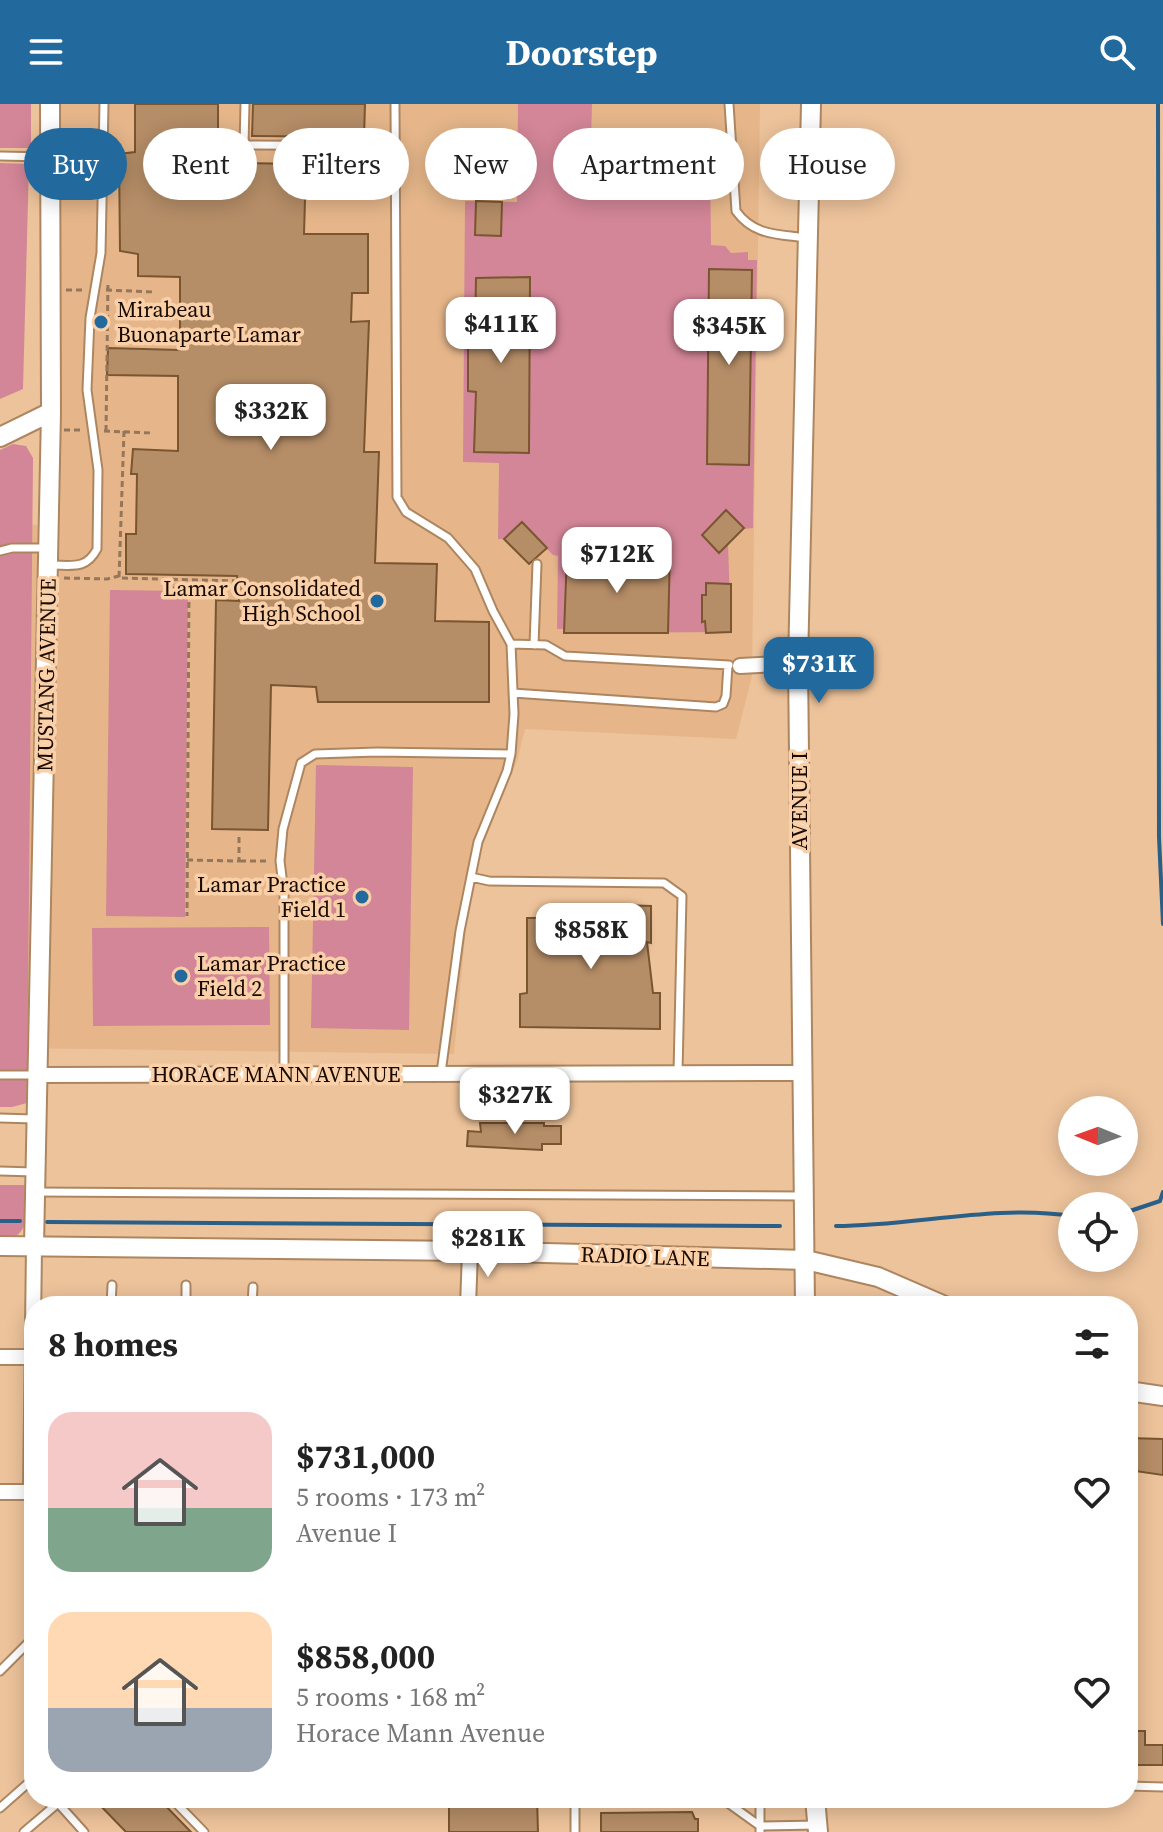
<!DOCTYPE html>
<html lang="en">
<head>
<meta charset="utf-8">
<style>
	body { margin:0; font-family:"Source Serif 4",serif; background:#f6f6f6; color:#222; height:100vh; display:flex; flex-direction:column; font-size:30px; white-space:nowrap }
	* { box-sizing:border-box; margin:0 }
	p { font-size:26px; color:#767676 }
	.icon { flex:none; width:44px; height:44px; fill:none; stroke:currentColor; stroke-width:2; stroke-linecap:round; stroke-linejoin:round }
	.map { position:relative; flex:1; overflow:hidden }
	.sheet { position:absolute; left:24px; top:1192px; width:1114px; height:512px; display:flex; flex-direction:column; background:#fff; border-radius:32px; box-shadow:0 4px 20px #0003 }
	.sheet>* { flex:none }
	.banner { position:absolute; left:24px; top:24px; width:1116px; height:72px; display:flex; gap:16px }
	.needle { width:52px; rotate:271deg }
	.tools { position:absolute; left:1058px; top:992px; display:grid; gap:16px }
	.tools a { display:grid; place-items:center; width:80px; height:80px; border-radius:50%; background:#fff; box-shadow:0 4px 20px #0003; font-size:40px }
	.price { position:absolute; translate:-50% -68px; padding:0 18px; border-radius:16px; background:#fff; color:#222; font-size:26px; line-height:52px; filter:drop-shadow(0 2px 4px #0008) }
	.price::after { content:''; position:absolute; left:50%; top:48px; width:24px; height:18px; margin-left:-12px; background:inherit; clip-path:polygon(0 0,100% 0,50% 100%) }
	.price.current { background:#22699d; color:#fff }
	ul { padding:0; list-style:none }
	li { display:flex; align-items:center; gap:24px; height:200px; padding:0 24px }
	li span { display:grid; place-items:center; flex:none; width:224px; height:160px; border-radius:24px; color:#555 }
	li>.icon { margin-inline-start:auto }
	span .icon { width:96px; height:96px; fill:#fffc; stroke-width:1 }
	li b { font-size:34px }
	h2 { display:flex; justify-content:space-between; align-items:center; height:96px; padding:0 24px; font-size:34px }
	.tag { padding:0 28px; border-radius:36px; background:#fff; box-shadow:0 4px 20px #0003; font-size:28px; line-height:72px }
	.tag.current { background:#22699d; color:#fff }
	header { display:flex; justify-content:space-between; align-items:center; height:104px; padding:0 24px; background:#22699d; color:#fff; font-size:36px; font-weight:700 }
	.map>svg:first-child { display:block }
	.built { fill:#e6b68a }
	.green { fill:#d38697 }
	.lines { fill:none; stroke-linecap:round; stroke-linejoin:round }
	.stream { stroke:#2a5f88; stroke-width:4 }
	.building { fill:#b58d67; stroke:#795530; stroke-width:2 }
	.lane-casing { stroke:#ad8660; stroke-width:11 }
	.street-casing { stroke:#ad8660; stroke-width:18 }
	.secondary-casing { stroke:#ad8660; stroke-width:22 }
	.path { stroke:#94765a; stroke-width:3; stroke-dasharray:6 4; stroke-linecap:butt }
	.lane { stroke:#fff; stroke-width:7 }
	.street { stroke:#fff; stroke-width:14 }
	.secondary { stroke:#fff; stroke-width:18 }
	.poi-dot { fill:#22699d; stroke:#fad0a8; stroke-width:3 }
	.labels { text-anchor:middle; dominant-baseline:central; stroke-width:7; stroke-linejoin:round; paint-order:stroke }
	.poi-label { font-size:22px; fill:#180a00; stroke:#fad0a8; text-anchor:start }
	.street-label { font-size:22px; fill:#180a00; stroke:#fad0a8 }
</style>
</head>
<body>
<header><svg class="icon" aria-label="menu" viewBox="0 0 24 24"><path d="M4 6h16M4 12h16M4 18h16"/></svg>Doorstep<svg class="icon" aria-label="search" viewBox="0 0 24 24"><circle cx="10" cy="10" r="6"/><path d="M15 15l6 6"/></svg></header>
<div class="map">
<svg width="1163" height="1728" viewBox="0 0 1163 1728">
	<rect width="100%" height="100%" fill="#edc39b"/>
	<path class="built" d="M59 0H760L752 572 736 635 525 625 517 657 479 751 468 802 454 950 13 944 12 1003H0V421H54Z"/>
	<path class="green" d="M0 0H31V44H0Z
		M518 0H592L591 37 650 38V45H670L671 51 710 53 711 141 725 142 731 149 748 148V156H757L753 424 744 425 728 440 731 528 564 529V525H557L558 452 553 451 546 444 529 460 504 435H498L499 359 463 358 465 97 517 98Z
		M0 59 29 60 23 285 0 295Z
		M13 340 26 342 33 354 27 999 12 1003H0V346Z
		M110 486 188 487 185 813 106 812Z
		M316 661 413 663 409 926 311 924Z
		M269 823 270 921 93 922 92 824Z
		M0 1081H28C27 1104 32 1136 0 1136Z"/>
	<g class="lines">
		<path class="stream" d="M1158 0 1159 733 1163 820
			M1124 1109 1160 1097 1163 1088
			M0 1117H20
			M47 1118 780 1122
			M836 1122C914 1122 995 1100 1072 1112"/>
	</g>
	<path class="building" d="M135 0H218V43L235 44 234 59 306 60 304 130H368V189H352L351 218 369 217 364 348H379L375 459 437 460 435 517 489 518V598H318L316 583 271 581 268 726 212 725 216 496 239 497 237 472 126 470V430H136L137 370H131L133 345 178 347V272L107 271 108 244 180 246V173L138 172V150L120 147 119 50 135 48Z
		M253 0H365L364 33 252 32Z
		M476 97 502 98 501 132 475 131Z
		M709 165 752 166 749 361 707 360Z
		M530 173 529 349 474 348 476 288 468 287V233L475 232 476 174Z
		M726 406 744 424 719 449 702 431Z
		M522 418 547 444 529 460 504 435Z
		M670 448 668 529H564L567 449H583L590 455 618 459 632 458 655 449Z
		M706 479 731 480V528L706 529 705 517 702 518V491H706Z
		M592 800 651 802V839L647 838 653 889H660V925L520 923V890L527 889V814H592Z
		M480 1019H544V1022H561V1040H542V1046L467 1042 468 1027 481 1028Z
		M1128 1334 1163 1335V1371L1128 1366Z
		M1128 1627H1145V1641H1163V1661H1128Z
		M93 1694H158L191 1728H126Z
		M449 1694H537L538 1728H449Z
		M692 1708 695 1715H698V1728H601V1709Z"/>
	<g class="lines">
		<defs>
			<path id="lane" d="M245 0 244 41 395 42
				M395 0 397 393 406 408 448 434 475 465 493 507 511 540 514 610 511 650 507 667 478 738 460 827 441 969
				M729 0 736 107C754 132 778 130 806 134
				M0 52 48 53
				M0 447 12 444H46
				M50 461C72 461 86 466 97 445L98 366 87 286 90 214 101 149 104 0
				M511 540 546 541 565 552 729 561
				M534 541 537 460
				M513 589 716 603 723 600 726 592 728 561
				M471 773 489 777 664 779 682 792 678 969
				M284 969V789L280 757 283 725 301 659 315 650 377 648 511 650
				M0 971H38
				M0 1014 34 1015
				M0 1067 34 1068
				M35 1088 802 1092
				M111 1202 112 1181
				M186 1202V1181
				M252 1202 253 1183
				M0 1567 34 1533
				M1128 1682 1163 1683
				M171 1694 204 1728
				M721 1694 760 1722 818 1721
				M58 1699 84 1728
				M0 1704 34 1674
				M24 1728 64 1694
				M575 1728V1694
				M760 1728V1694"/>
			<path id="street" d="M740 562 798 559
				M38 971 802 969
				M468 1202 470 1147
				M0 1253H33
				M0 1388H34
				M31 1388 34 1142"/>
			<path id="secondary" d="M0 333 51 308
				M0 1142 470 1147 806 1156 878 1173 945 1202
				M34 1142 51 308 50 0
				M805 1202 798 559 811 0
				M1128 1287 1163 1292
				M815 1694 818 1728"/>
		</defs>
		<use href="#lane" class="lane-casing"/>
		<use href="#street" class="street-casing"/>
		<use href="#secondary" class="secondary-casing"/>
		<path class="path" d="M66 186H83
			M106 186 155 188
			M64 326H81
			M104 327 153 329
			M106 327 108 179
			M124 327 119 474 238 477
			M64 474 107 475 119 472
			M172 475V484H189L187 812
			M187 756 239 757V733
			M240 757H268"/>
		<use href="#lane" class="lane"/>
		<use href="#street" class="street"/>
		<use href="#secondary" class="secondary"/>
	</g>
	<g class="poi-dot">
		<circle cx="101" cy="218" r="8"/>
		<circle cx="377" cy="497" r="8"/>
		<circle cx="362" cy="793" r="8"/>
		<circle cx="181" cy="872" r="8"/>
	</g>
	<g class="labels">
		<g class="poi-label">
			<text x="117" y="205">Mirabeau<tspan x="117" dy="25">Buonaparte Lamar</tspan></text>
			<text x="361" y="484" text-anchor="end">Lamar Consolidated<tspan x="361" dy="25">High School</tspan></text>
			<text x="346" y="780" text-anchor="end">Lamar Practice<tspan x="346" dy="25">Field 1</tspan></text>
			<text x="197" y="859">Lamar Practice<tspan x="197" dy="25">Field 2</tspan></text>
		</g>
		<g class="street-label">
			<text transform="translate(46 571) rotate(-89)">MUSTANG AVENUE</text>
			<text transform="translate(799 697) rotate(-90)">AVENUE I</text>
			<text x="276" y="970">HORACE MANN AVENUE</text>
			<text transform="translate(645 1152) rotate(2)">RADIO LANE</text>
		</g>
	</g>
</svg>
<div class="tools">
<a><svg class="needle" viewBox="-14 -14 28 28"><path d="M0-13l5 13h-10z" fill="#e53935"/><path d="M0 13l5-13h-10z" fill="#767676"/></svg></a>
<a><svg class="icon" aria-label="locate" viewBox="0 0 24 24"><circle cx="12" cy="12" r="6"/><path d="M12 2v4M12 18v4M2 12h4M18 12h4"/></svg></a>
</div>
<b class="price" style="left:501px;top:261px">$411K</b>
<b class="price" style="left:729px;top:263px">$345K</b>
<b class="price" style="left:271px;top:348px">$332K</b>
<b class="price" style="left:617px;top:491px">$712K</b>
<b class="price current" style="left:819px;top:601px">$731K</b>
<b class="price" style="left:591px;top:867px">$858K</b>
<b class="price" style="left:515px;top:1032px">$327K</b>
<b class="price" style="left:488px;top:1175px">$281K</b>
<div class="banner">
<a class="tag current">Buy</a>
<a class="tag">Rent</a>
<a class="tag">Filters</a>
<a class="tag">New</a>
<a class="tag">Apartment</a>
<a class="tag">House</a>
</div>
<section class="sheet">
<h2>8 homes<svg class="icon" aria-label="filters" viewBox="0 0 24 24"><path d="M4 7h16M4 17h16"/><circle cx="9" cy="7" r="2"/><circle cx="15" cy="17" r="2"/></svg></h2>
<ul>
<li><span style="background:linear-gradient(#f6c9c9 60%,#7fa58c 0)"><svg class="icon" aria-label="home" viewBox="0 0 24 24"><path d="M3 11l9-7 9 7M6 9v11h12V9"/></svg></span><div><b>$731,000</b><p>5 rooms · 173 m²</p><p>Avenue I</p></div><svg class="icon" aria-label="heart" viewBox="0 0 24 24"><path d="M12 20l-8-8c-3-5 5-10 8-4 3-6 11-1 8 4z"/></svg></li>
<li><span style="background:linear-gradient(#ffd9b3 60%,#9aa5b1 0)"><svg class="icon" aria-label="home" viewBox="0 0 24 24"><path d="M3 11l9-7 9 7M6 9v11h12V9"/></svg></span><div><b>$858,000</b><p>5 rooms · 168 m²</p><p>Horace Mann Avenue</p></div><svg class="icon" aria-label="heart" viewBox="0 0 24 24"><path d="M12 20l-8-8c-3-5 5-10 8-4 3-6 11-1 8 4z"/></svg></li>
</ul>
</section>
</div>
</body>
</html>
